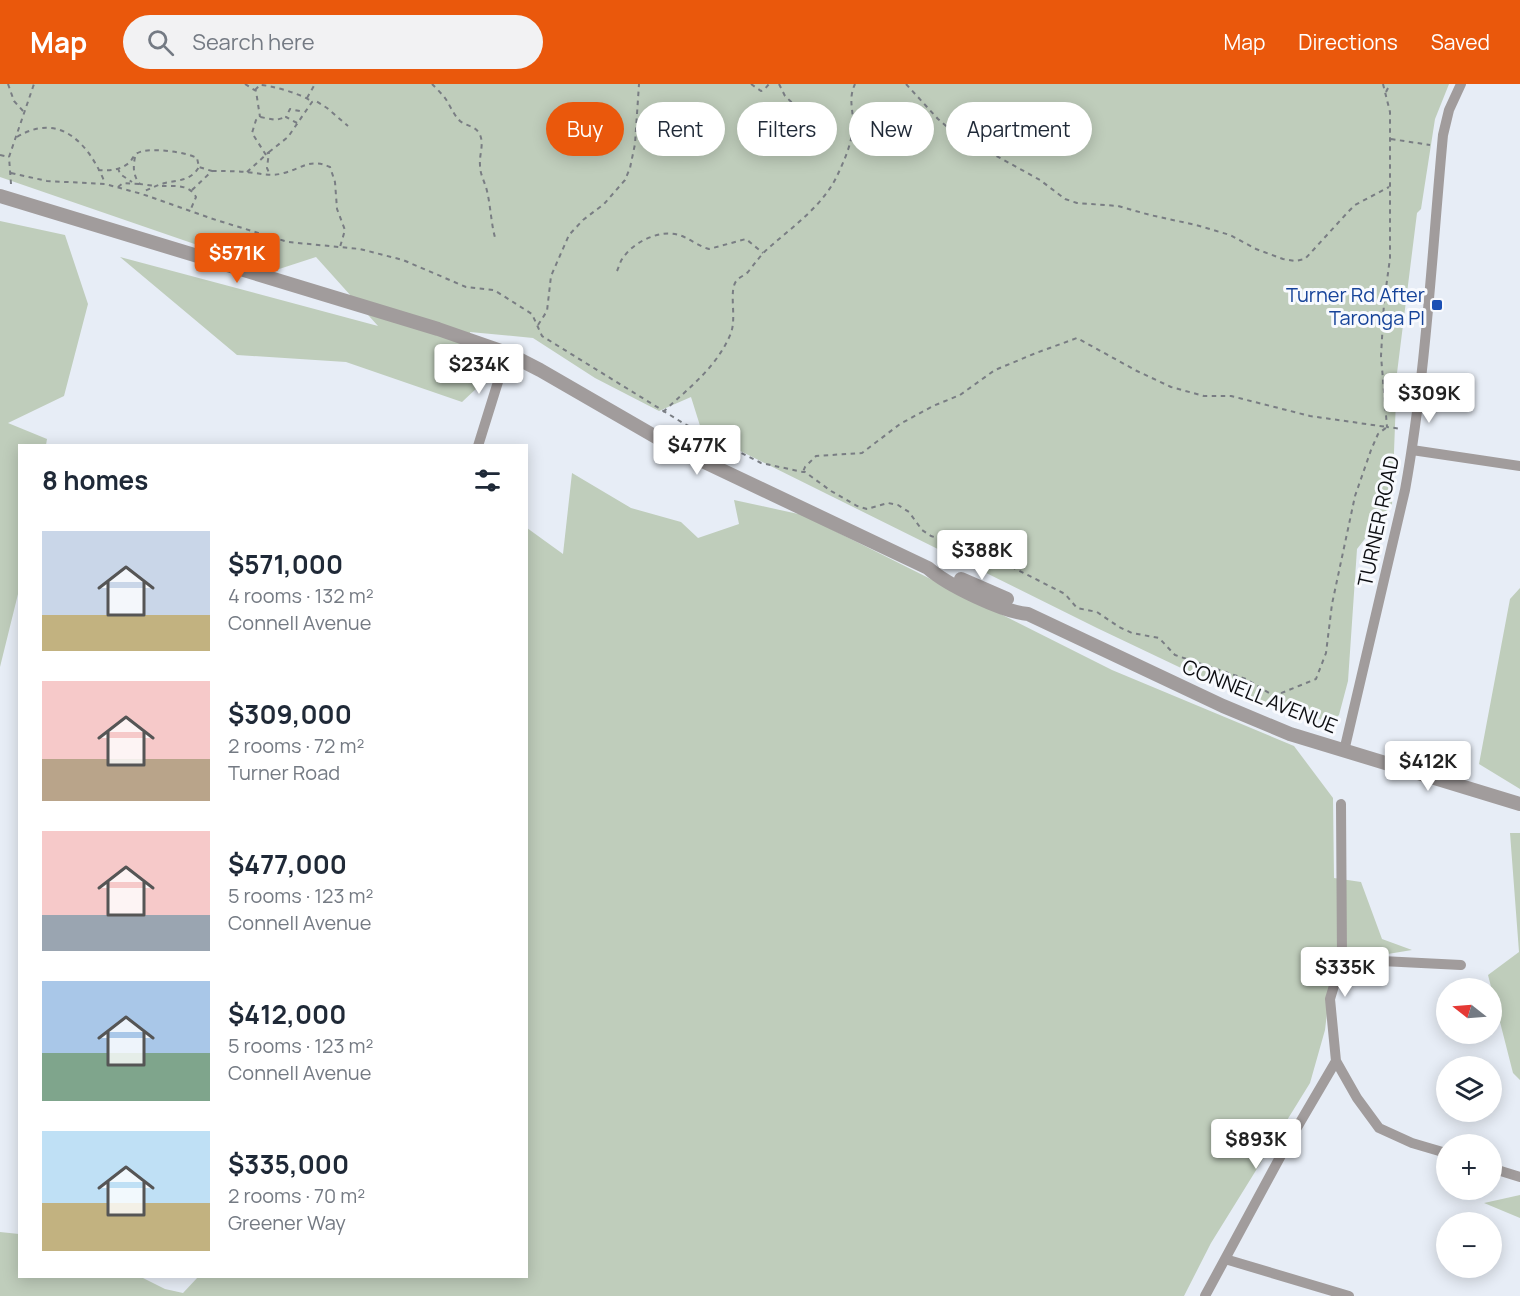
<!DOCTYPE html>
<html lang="en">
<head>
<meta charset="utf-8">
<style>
	body { margin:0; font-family:Manrope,sans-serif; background:#f2f2f3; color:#1f2937; height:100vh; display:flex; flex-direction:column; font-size:22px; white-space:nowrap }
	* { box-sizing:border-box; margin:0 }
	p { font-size:20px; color:#747a83 }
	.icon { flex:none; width:33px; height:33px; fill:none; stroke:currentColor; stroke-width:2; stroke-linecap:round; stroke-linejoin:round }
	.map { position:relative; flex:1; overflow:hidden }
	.side { position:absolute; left:18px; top:360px; width:510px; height:834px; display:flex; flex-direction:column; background:#fff; border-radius:0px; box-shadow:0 3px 15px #0003 }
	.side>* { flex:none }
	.top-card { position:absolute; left:546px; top:18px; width:570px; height:54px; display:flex; gap:12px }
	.needle { width:39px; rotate:287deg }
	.buttons { position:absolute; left:1436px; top:894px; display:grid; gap:12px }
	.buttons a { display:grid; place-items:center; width:66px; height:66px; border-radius:50%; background:#fff; box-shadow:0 3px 15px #0003; font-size:30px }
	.price { position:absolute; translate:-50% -51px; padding:0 14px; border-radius:6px; background:#fff; color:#222; font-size:20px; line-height:39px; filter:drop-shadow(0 2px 3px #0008) }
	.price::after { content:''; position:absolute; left:50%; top:36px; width:18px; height:14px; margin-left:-9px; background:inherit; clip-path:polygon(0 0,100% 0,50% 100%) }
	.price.current { background:#ea580c; color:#fff }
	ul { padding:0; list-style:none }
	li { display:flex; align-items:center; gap:18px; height:150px; padding:0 24px }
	li span { display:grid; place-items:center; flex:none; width:168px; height:120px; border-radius:0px; color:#555 }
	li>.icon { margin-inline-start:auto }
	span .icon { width:72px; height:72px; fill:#fffc; stroke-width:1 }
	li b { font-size:26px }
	h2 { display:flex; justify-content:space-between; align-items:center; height:72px; padding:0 24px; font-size:26px }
	.chip { padding:0 21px; border-radius:27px; background:#fff; box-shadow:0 3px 15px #0003; font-size:21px; line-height:54px }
	.chip.current { background:#ea580c; color:#fff }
	header { display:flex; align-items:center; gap:36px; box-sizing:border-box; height:84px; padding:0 30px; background:#ea580c; color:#fff }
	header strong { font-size:28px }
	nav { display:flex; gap:33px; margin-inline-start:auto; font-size:21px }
	.search { width:420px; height:54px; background:#f2f2f3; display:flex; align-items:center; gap:15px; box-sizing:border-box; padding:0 21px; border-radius:33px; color:#747a83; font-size:22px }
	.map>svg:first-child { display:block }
	.green { fill:#bfcdbb }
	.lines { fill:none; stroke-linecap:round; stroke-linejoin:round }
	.path { stroke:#797d83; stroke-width:2; stroke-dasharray:4.5 4.5; stroke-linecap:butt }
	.minor { stroke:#a19c9c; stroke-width:10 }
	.tertiary { stroke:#a19c9c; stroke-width:14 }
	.transit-dot { fill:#1a4fb4; stroke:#f8fafe; stroke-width:2 }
	.labels { text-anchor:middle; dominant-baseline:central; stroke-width:6; stroke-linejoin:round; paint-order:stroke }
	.transit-label { font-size:20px; fill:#164399; stroke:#f8fafe; text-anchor:end }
	.street-label { font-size:20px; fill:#0d0e12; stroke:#f8fafe }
</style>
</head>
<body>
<header>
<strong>Map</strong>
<div class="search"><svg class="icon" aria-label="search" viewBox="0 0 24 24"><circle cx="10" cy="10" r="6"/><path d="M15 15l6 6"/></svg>Search here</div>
<nav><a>Map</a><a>Directions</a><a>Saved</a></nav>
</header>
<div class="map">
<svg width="1520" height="1212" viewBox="0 0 1520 1212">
	<rect width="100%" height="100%" fill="#e7edf6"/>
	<path class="green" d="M0 0H1449L1435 35 1421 125 1417 129 1397 289 1392 420 1357 465 1348 597 1339 631 1331 639 1221 603 1097 544 702 348 691 313 659 327 595 294 533 254 470 248 478 303 462 318 346 278 237 271 120 173 378 242 316 173 273 187 0 93Z
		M0 137 65 151 88 220 64 312 8 339 47 355 46 361 20 362 19 506 0 583Z
		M572 389 631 424 681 438 698 454 739 440 734 416 803 431 1112 586 1294 662 1333 714 1334 794 1361 798 1382 855 1412 866 1333 879 1325 946 1310 999 1211 1159 1184 1212H0V1148L19 1150 20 1192 141 1193 165 1205 183 1209 198 1193 526 1192 527 444 563 470Z
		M1520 504V705L1479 680 1510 515Z
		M1510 749H1520V996L1513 989 1488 891 1519 868Z
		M1520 1111V1134L1484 1119Z"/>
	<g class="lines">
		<path class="path" d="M8 0 14 17 24 28
			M245 0 256 7 260 33
			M432 0C436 4 441 9 445 14 450 21 453 30 460 37 466 42 475 42 479 49 485 59 479 70 480 81 480 91 485 98 487 107 491 124 491 141 496 157
			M751 0 761 7 764 6 769 0
			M779 0 785 12 802 28
			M906 0 938 35 953 48 1040 96 1065 115 1077 119 1118 122 1150 131 1196 141 1230 151 1256 165 1283 175 1295 177 1305 175 1348 128 1355 121 1389 103
			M1383 0 1390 28V174L1384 219 1381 272 1387 343 1402 345
			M255 6 260 1C271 1 305 11 312 18
			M1386 8 1390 0
			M307 14 315 0
			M297 39 286 33 290 25 304 28
			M17 53C60 27 89 60 105 99
			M1391 55 1430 61
			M269 68 288 53 312 18 316 17 327 24 348 42
			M0 71 9 73
			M266 71 252 49 256 36 260 33 276 36 286 33
			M135 73C133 83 133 92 140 100L156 102
			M118 84 120 90 132 98
			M98 86C110 87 121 86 130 78 132 76 133 72 136 70 146 62 186 68 197 74L199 83C191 97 178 96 165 99 157 101 150 105 142 108
			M212 87C224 87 235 87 246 88 259 89 271 93 284 89 303 84 310 74 330 83L335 98 337 125 345 146 340 163
			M247 88 269 68 267 84 270 91
			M11 89 47 97 105 100 142 110 216 136 288 158 360 165 403 176 466 203 494 206 532 230 542 252 683 339 761 379 803 388H805L831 407 857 422 867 425 888 419 898 421 909 428 922 446 931 452 954 459 983 462 1008 481 1065 510 1077 524 1097 528 1119 543 1132 549 1159 554 1175 571 1246 595 1274 612 1316 595 1326 569 1332 520 1355 412 1371 366 1378 350 1387 343 1310 332 1231 312H1204L1171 303 1137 287 1077 254 1036 269 995 286 960 311 933 322 900 340 862 369 816 372 805 383 803 388
			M11 100 9 73 34 0
			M162 102C175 102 189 100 196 113L190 127
			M118 103 123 99 140 100
			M192 106 212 87 199 83
			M617 187C619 183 620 177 623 174 633 158 660 145 679 151 689 154 698 162 709 165L746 155 763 169
			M538 241 547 227 551 192 569 151 583 136 604 120 625 96 630 84 635 60 639 0
			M663 328C690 303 717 283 731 249 737 232 728 206 737 196 740 193 745 191 748 188 756 178 762 169 772 161 795 141 823 121 837 92 845 75 854 55 853 35 852 22 849 13 855 0"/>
		<path class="minor" d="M478 362 507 269
			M1412 366 1520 382
			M1344 667 1405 406C1426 289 1432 169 1443 51L1449 26 1461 0
			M1341 720 1342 875 1330 915 1336 977 1357 1014 1379 1044 1412 1059 1446 1069
			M1342 875 1461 881
			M1491 1084 1520 1093
			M1225 1175 1349 1212
			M1205 1212 1285 1064 1336 977"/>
		<path class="tertiary" d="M0 112 438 245 507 269 540 286 675 364 928 484C947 501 1003 528 1028 530L1223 622 1290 650 1520 720
			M961 495 1007 515"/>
	</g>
	<rect class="transit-dot" x="1431" y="215" width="12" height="12" rx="3"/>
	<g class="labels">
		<g class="transit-label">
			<text x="1425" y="210">Turner Rd After<tspan x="1425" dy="23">Taronga Pl</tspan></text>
		</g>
		<g class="street-label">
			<text transform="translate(1378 437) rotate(-78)">TURNER ROAD</text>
			<text transform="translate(1260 612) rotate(22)">CONNELL AVENUE</text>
		</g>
	</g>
</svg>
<div class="buttons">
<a><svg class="needle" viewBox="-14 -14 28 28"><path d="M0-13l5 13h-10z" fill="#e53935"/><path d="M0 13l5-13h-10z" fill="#747a83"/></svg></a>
<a><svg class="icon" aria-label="layers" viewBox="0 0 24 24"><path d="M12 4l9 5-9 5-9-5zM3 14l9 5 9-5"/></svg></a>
<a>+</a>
<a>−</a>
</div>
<b class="price current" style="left:237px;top:200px">$571K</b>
<b class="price" style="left:479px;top:311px">$234K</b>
<b class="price" style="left:1429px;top:340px">$309K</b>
<b class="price" style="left:697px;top:392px">$477K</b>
<b class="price" style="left:982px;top:497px">$388K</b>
<b class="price" style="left:1428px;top:708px">$412K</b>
<b class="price" style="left:1345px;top:914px">$335K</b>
<b class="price" style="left:1256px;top:1086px">$893K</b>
<div class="top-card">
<a class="chip current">Buy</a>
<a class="chip">Rent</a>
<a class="chip">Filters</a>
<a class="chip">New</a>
<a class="chip">Apartment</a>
</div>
<section class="side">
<h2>8 homes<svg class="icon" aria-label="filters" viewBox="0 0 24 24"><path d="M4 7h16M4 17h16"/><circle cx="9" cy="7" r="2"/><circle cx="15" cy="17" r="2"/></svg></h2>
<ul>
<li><span style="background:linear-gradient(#c9d6e8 70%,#c2b280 0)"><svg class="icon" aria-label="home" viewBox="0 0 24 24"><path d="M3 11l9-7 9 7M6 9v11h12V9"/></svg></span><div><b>$571,000</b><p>4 rooms · 132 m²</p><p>Connell Avenue</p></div></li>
<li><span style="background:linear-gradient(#f6c9c9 65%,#b9a48a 0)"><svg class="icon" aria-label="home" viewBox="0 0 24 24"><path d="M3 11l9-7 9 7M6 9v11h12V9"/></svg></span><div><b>$309,000</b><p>2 rooms · 72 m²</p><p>Turner Road</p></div></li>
<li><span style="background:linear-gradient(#f6c9c9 70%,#9aa5b1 0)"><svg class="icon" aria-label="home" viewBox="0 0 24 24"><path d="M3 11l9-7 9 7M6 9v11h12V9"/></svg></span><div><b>$477,000</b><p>5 rooms · 123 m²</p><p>Connell Avenue</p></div></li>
<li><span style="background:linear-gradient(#a9c7e8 60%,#7fa58c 0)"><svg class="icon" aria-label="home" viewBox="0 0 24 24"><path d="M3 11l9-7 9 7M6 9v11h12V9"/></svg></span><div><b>$412,000</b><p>5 rooms · 123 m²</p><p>Connell Avenue</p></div></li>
<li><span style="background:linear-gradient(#bfe0f5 60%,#c2b280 0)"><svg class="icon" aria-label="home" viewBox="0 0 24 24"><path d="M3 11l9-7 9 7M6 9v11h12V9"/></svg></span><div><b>$335,000</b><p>2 rooms · 70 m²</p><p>Greener Way</p></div></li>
</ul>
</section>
</div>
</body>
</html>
